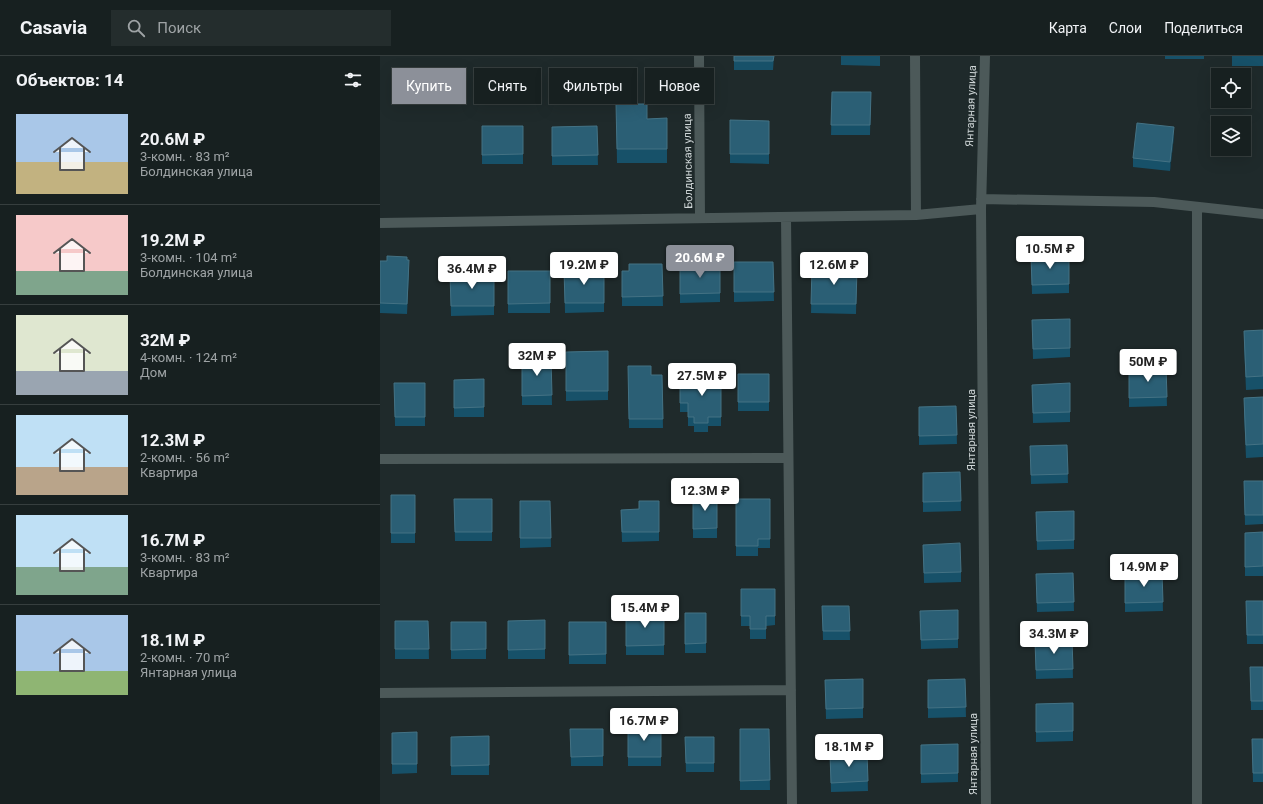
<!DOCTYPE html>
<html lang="ru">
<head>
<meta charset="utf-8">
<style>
	body { margin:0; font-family:Roboto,sans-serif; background:#242d2d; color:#f1f3f6; height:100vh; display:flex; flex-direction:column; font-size:15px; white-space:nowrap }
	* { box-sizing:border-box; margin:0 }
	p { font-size:13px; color:#9ea3a5 }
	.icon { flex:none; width:22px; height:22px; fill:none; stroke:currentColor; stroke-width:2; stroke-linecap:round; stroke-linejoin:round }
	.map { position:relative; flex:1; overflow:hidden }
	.details { display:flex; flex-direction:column; background:#172020; width:380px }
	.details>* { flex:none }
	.guide { position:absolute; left:12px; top:12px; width:380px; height:36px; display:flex; gap:8px }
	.buttons { position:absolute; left:831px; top:12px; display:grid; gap:8px }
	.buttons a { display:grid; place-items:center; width:40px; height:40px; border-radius:0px; background:#172020; box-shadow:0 4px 16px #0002,0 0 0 1px #363e3e; font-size:20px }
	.price { position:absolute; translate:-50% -34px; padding:0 9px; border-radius:4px; background:#fff; color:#222; font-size:13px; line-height:26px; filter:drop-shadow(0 1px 2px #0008) }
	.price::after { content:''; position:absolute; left:50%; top:24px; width:12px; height:9px; margin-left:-6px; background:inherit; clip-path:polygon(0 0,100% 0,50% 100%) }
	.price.active { background:#8c9099; color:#fff }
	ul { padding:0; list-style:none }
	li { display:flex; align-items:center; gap:12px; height:100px; padding:0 16px }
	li+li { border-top:1px solid #363e3e }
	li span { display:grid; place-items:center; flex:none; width:112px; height:80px; border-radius:0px; color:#555 }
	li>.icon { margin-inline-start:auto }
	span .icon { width:48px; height:48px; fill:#fffc; stroke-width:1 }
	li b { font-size:17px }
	h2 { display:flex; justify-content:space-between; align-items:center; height:48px; padding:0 16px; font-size:17px }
	.pill { padding:0 14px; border-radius:0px; background:#172020; box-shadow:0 4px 16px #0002,0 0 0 1px #363e3e; font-size:14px; line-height:36px }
	.pill.active { background:#8c9099; color:#fff }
	header { display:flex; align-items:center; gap:24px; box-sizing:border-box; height:56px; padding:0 20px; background:#172020; border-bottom:1px solid #363e3e }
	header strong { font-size:19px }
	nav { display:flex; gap:22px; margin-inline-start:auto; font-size:14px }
	.search { width:280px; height:36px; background:#242d2d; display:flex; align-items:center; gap:10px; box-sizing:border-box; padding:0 14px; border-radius:0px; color:#9ea3a5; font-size:15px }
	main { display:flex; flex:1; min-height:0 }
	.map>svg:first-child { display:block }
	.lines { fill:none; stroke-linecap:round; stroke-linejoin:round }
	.minor { stroke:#4c5959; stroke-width:10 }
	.wall { fill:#175169 }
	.shaded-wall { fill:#123b4b }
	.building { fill:#2b5f75; stroke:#447284 }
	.labels { text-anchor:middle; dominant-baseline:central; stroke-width:3; stroke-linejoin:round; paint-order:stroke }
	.street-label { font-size:11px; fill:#cfd6d7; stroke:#1f2a2b }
</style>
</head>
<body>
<header>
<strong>Casavia</strong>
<div class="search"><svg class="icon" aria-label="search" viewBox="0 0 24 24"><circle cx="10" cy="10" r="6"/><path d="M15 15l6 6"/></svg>Поиск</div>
<nav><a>Карта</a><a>Слои</a><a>Поделиться</a></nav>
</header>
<main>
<section class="details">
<h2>Объектов: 14<svg class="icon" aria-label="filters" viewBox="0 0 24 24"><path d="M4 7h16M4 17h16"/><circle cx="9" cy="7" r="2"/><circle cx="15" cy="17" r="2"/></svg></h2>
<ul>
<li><span style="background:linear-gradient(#a9c7e8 60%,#c2b280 0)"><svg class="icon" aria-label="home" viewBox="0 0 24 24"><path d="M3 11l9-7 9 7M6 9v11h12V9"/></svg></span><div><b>20.6M ₽</b><p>3-комн. · 83 m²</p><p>Болдинская улица</p></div></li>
<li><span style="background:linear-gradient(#f6c9c9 70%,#7fa58c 0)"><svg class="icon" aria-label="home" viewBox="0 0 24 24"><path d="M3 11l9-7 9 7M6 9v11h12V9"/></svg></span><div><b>19.2M ₽</b><p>3-комн. · 104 m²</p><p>Болдинская улица</p></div></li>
<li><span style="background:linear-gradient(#dfe7d0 70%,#9aa5b1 0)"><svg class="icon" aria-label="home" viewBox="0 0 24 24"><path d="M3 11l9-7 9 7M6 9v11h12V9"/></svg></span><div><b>32M ₽</b><p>4-комн. · 124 m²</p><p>Дом</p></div></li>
<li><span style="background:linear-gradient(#bfe0f5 65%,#b9a48a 0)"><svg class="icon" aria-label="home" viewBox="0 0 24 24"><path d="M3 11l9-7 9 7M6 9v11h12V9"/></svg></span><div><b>12.3M ₽</b><p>2-комн. · 56 m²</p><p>Квартира</p></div></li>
<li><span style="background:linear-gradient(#bfe0f5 65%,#7fa58c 0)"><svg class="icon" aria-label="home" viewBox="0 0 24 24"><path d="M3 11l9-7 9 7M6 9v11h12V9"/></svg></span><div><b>16.7M ₽</b><p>3-комн. · 83 m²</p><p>Квартира</p></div></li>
<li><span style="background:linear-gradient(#a9c7e8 70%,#8fb573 0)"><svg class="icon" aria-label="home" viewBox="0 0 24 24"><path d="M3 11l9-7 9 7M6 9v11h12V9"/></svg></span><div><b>18.1M ₽</b><p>2-комн. · 70 m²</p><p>Янтарная улица</p></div></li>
</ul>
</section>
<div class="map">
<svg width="883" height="748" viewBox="0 0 883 748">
	<rect width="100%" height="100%" fill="#1f2a2b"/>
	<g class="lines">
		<path class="minor" d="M319 0 320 162
			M535 0 536 159
			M605 0 601 153 606 748
			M601 143 774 146 883 158
			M406 161 412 748
			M0 167 536 159 601 153
			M0 403 408 402
			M0 637 411 634
			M817 748V151"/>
	</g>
	<path class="wall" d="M354 0H394L393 14H354Z
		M461 0H500V10L461 9Z
		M785 0H824V3H785Z
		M852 0H883V10H852Z
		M452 36H491L490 79H451Z
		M236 48 267 63 287 62V107H237Z
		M350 64 389 65V108L350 107Z
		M102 70H143V108H102Z
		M217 70 218 109H172V71Z
		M794 80 790 115 753 111V102Z
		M689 199V237L652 238 651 200Z
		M27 204 29 214 27 258 0 257V205Z
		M354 206H393L394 245 354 246Z
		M282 208 283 250H242V215H249Z
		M340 208V246L300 247V209Z
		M432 212 477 213 476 258 431 257Z
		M224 213V256L185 257 184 214Z
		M128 215H170V257H128Z
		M114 217V259L71 260 70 218Z
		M690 263V301L653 303 652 264Z
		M883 274V333L866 334 864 288V275Z
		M228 295V344L186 345V296Z
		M142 303H171L172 349H142Z
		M248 310 271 319H282L283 372H249Z
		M786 312 787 350 749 351V313Z
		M358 318H389V355H358Z
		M341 319V370H328V376H314V370H308V356H300V326H307Z
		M104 323V361H74V324Z
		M14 327H45V370H15Z
		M690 327V366L653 367 652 329Z
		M883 341V401L866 402 864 356V342Z
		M576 350 577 388 539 389V351Z
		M687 389 688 427 651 428 650 390Z
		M580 416 581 455 543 456V417Z
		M864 425H883V468L865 469Z
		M11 439H35V487H11Z
		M313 439H337V482H313Z
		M74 443H112V485H75Z
		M356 443H390V492H378V500H356Z
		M140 445H170L171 491 140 492Z
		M279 445V485L242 486 241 454 259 453Z
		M656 456 694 484V493L657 494Z
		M883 476V520H865V477Z
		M543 489 581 516V526L544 527Z
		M693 517 694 555 657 556 656 518Z
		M782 517 783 555 745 556V518Z
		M361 533H395V569L386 570V583H370V570H361Z
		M866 545H883V588H867Z
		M442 550H469L470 584H443Z
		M578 554V592L541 593 540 555Z
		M246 557H284V599H246Z
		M305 557H326V597H305Z
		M165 564V603H128V565Z
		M15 565H48L49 603H15Z
		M71 566H106V603H71Z
		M189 566H226V608H189Z
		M692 584 693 622 656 623 655 585Z
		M870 611H883V654H871Z
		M483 623V662L446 663 445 624Z
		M585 623 586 661 548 662V624Z
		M693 647V685L656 686V648Z
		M248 672H281V710H248Z
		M190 673H223V710H191Z
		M360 673H389L390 734H360Z
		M37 676V717L12 718V677Z
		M109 680V719H71V681Z
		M305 681H334V716H306Z
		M872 683H883V726H873Z
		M578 688V726L541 727V689Z
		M487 697 488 735 451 736 450 698Z"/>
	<path class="shaded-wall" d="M794 71V80L790 115V106Z"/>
	<path class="building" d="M354 0H394L393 5H354Z
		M452 36H491L490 69H451Z
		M236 48H267V63L287 62V93H237Z
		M350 64 389 65V98H350Z
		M757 67 794 71 790 106 753 102Z
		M102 70H143V98L102 99Z
		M217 70 218 99 172 100V71Z
		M689 199V228L652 229 651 200Z
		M7 200 27 201V204H29L27 248 0 247V205H7Z
		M354 206H393L394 236H354Z
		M249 208H282L283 240 242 241V215H249Z
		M340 208V237L300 238V209Z
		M432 212 477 213 476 248H431Z
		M224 213V247H185L184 214Z
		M128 215H170V247L128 248Z
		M114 217V250H71L70 218Z
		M690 263V292L653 293 652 264Z
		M883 274V320L866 321 864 275Z
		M228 295V335H186V296Z
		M142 303H171L172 339 142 340Z
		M248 310H271V319H282L283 363H249Z
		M786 312 787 341 749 342V313Z
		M358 318H389V346H358Z
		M307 319H341V361H328V367H314V361H308V347H300V326H307Z
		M104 323V351L74 352V324Z
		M14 327H45V361H15Z
		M690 327V356L653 357 652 329Z
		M883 341V388L866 389 864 342Z
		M576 350 577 379 539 380V351Z
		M687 389 688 418 651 419 650 390Z
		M580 416 581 445 543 446V417Z
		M864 425H883V459H865Z
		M11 439H35V477H11Z
		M313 439H337V472L313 473Z
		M74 443H112V476H75Z
		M356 443H390V483H378V490H356Z
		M140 445H170L171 482H140Z
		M259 445H279V476H242L241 454 259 453Z
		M694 455V484L657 485 656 456Z
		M883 476V510L865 511V477Z
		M580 487 581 516 544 517 543 489Z
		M693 517 694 546 657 547 656 518Z
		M782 517 783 546 745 547V518Z
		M361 533H395V560H386V573H370V560H361Z
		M866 545H883V579H867Z
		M442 550H469L470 575H443Z
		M578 554V583L541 584 540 555Z
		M246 557H284V589L246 590Z
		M305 557H326V587L305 588Z
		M165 564V593L128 594V565Z
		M15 565H48L49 593H15Z
		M71 566H106V593L71 594Z
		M189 566H226V598L189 599Z
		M692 584 693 613 656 614 655 585Z
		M870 611H883V645H871Z
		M483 623V652L446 653 445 624Z
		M585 623 586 651 548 652V624Z
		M693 647V675L656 676V648Z
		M248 672H281V701H248Z
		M190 673H223V700L191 701Z
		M360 673H389L390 724 360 725Z
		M37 676V708H12V677Z
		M109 680V709L71 710V681Z
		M305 681H334V707H306Z
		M872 683H883V717H873Z
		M578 688V717L541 718V689Z
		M487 697 488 725 451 727 450 698Z"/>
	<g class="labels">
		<g class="street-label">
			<text transform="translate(591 50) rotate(-88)">Янтарная улица</text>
			<text transform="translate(308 105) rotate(-91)">Болдинская улица</text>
			<text transform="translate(591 374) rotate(-90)">Янтарная улица</text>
			<text transform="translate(593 698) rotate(-90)">Янтарная улица</text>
		</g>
	</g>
</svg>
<div class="buttons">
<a><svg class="icon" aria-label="locate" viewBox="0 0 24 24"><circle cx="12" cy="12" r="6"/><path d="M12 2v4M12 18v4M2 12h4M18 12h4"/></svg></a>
<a><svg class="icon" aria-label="layers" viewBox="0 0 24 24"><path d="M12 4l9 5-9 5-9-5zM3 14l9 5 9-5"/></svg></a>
</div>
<b class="price" style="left:670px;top:214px">10.5M ₽</b>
<b class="price active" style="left:320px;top:223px">20.6M ₽</b>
<b class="price" style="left:204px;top:230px">19.2M ₽</b>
<b class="price" style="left:454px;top:230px">12.6M ₽</b>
<b class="price" style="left:92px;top:234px">36.4M ₽</b>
<b class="price" style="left:157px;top:321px">32M ₽</b>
<b class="price" style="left:768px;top:327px">50M ₽</b>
<b class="price" style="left:322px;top:341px">27.5M ₽</b>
<b class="price" style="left:325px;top:456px">12.3M ₽</b>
<b class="price" style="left:764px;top:532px">14.9M ₽</b>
<b class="price" style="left:265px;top:573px">15.4M ₽</b>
<b class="price" style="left:674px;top:599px">34.3M ₽</b>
<b class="price" style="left:264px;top:686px">16.7M ₽</b>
<b class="price" style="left:469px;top:712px">18.1M ₽</b>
<div class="guide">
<a class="pill active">Купить</a>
<a class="pill">Снять</a>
<a class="pill">Фильтры</a>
<a class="pill">Новое</a>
</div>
</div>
</main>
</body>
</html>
